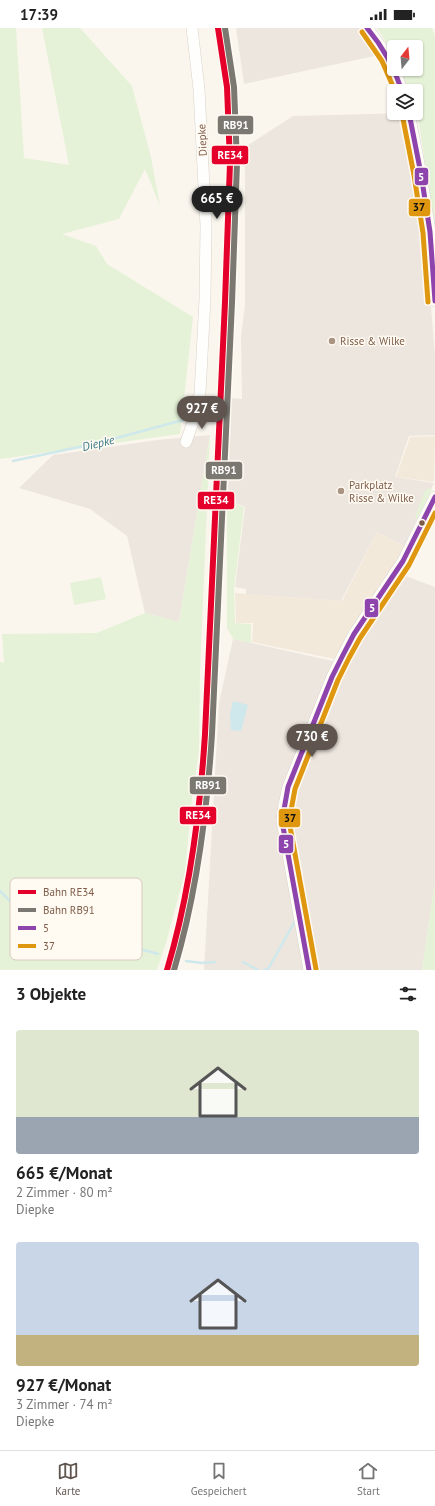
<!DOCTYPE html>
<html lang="de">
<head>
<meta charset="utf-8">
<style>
	body { margin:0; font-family:"PT Sans",sans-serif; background:#f2f2f2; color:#222; height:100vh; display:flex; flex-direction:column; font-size:15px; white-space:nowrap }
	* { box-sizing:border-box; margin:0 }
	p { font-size:13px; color:#767676 }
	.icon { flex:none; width:22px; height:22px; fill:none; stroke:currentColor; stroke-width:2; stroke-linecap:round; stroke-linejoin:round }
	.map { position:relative; height:942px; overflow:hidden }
	.side { display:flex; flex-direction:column; background:#fff; flex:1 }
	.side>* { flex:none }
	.needle { width:26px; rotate:16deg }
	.tools { position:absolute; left:387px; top:12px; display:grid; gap:8px }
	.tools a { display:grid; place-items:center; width:36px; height:36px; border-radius:4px; background:#fff; box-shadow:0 1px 3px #0004; font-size:20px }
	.price { position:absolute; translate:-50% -34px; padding:0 9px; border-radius:14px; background:#5f554e; color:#fff; font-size:13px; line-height:26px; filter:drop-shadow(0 1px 2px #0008) }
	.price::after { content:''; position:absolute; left:50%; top:24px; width:12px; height:9px; margin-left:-6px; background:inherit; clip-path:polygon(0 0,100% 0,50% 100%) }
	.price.current { background:#222; color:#fff }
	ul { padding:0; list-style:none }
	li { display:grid; align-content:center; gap:8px; height:212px; padding:0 16px }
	li span { display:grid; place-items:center; height:124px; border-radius:4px; color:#555 }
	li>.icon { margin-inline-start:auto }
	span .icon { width:72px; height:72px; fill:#fffc; stroke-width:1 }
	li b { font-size:17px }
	h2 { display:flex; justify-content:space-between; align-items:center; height:48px; padding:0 16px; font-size:17px }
	.status { display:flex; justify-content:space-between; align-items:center; height:28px; padding:0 20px; background:#fff; direction:ltr }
	.status svg { height:11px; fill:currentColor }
	.tab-bar { display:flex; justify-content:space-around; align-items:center; height:56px; border-top:1px solid #e0e0e0; background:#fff; font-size:11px; color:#767676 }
	.tab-bar a { display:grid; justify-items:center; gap:2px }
	.tab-bar .current { color:#5f554e }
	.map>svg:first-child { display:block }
	.residential { fill:#f3e9db }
	.industrial { fill:#ede6de }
	.green { fill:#e5f2d7 }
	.water { fill:#cee8ec }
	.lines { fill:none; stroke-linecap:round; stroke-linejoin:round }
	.stream { stroke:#cee8ec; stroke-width:2.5 }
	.minor-casing { stroke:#d9d2ca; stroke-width:12 }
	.minor { stroke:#fefefc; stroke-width:11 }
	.bus-1-casing { stroke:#fffaf2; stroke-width:8 }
	.bus-2-casing { stroke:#fffaf2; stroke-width:8 }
	.bus-1 { stroke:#8e44ad; stroke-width:5 }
	.bus-2 { stroke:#df970f; stroke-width:5 }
	.rail-1-casing { stroke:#fffaf2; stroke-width:9 }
	.rail-2-casing { stroke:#fffaf2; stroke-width:9 }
	.rail-1 { stroke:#e4002b; stroke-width:6 }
	.rail-2 { stroke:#7b7872; stroke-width:6 }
	.poi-dot { fill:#a99383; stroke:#fffaf2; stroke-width:1.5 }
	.bus-dot { fill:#7d5d49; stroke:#fffaf2; stroke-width:1.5 }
	.labels { text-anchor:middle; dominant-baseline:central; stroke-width:3; stroke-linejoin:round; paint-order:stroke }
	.street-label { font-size:11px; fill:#7d5d49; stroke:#fffaf2 }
	.poi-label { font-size:11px; fill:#7d5d49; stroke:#fffaf2; text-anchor:start }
	.water-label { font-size:12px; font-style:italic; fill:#3d7b8b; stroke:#fffaf2 }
	.key { fill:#fffaf2; stroke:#d8cbbf; stroke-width:1 }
	.key-label { font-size:11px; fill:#7d5d49 }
	.line-badge { stroke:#fffaf2; stroke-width:1.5 }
	.badge-label { font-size:11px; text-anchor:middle; font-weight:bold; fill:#fff }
	.pale-badge-label { font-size:11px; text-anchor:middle; font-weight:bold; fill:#111 }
</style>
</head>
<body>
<div class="status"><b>17:39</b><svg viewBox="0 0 49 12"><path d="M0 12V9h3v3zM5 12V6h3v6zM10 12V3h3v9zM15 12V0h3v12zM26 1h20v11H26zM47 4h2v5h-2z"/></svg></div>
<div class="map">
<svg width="435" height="942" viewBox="0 0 435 942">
	<rect width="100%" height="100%" fill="#faf6ee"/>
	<path class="residential" d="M435 408 434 454 396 449 410 409Z
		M377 504 404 518 390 546 334 631 252 614 253 595H236L235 565 342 573Z"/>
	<path class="industrial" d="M236 0H364L384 26 244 56Z
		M409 85 420 143 435 328V407L409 408 395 449 434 455 404 518 377 504 341 573 246 566V561L235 559 245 479 228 472 230 370 242 371 241 309 245 276V119L293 88Z
		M210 407 179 594 145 585 127 508 90 481 19 460 53 427 157 412Z
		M403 547 435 559V854L422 942H204L219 675 233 611 342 635 356 617Z"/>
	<path class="green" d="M0 0H16L24 130 69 137 42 0H80L132 58 151 129 160 178 145 141 119 191 62 206 96 218 107 236 193 289 180 406 0 431Z
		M377 0H432L435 8V198L419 96 416 85V63H408L400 41H416V19H394V26Z
		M210 407 200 644 199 723 192 769 185 844 166 915 157 942H0V634L4 635 2 606 97 605 145 585 179 594Z
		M428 461H432L417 491 415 490 424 464Z
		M227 473 244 479 234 560 235 595 251 596V615L233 611 227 600Z
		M101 549 106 571 74 577 70 555Z
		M435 854V942H422Z"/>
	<path class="water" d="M233 673 248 677 241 703 231 702 230 686Z"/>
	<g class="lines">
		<path class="stream" d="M204 388 205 379 217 370
			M13 433 98 415 183 392
			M328 685 334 663
			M312 724 320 710 325 695
			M302 744 311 727
			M0 863 22 885 35 887 47 897 69 904H80L158 926
			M186 933 202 935 215 934
			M243 934 258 942
			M264 942 268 941 271 936 295 893"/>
		<defs>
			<path id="minor" d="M367 0C383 19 395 39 402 63
				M409 85 421 146 430 204 435 273
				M186 414 197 383 200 365 205 271 206 198 199 61 192 0
				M309 942 282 793 284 777 288 759 332 649 343 627 354 606 403 533 435 469"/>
		</defs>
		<use href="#minor" class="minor-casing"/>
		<use href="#minor" class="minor"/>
		<defs>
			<path id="bus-1" d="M367 0C383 19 394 39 402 63
				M409 85 421 146 430 204 435 273
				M309 942 282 793 288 759 332 649 343 627 354 606 403 533 435 469"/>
			<path id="bus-2" d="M362 4 382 33 395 63
				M402 86 414 147 423 205 428 274
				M316 941 289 793 295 761 338 652 349 630 360 610 409 537 435 485"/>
		</defs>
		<use href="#bus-1" class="bus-1-casing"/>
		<use href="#bus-2" class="bus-2-casing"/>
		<use href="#bus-1" class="bus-1"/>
		<use href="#bus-2" class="bus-2"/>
		<defs>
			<path id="rail-1" d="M167 942C190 865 200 786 205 706L225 274 230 135 227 59 218 0"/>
			<path id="rail-2" d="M174 942C197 865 207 786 212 706L232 274 237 135 234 59 225 0"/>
		</defs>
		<use href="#rail-1" class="rail-1-casing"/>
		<use href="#rail-2" class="rail-2-casing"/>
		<use href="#rail-1" class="rail-1"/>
		<use href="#rail-2" class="rail-2"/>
	</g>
	<g class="poi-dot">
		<circle cx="332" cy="313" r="4"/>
		<circle cx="341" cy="463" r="4"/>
	</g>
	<circle class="bus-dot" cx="422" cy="495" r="3.5"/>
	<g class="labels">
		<g class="street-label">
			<text transform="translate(202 112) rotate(-93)">Diepke</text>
		</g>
		<g class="poi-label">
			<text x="340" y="313">Risse &amp; Wilke</text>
			<text x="349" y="457">Parkplatz<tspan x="349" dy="13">Risse &amp; Wilke</tspan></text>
		</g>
		<g class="water-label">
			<text transform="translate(98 415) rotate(-14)">Diepke</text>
		</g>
	</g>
	<rect x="10" y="850" width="132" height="82" rx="6" class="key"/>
	<rect x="18" y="862" width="18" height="4" fill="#e4002b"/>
	<rect x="18" y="880" width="18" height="4" fill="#7b7872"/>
	<rect x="18" y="898" width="18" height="4" fill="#8e44ad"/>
	<rect x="18" y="916" width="18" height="4" fill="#df970f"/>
	<g class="key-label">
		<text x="43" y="868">Bahn RE34</text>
		<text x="43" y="886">Bahn RB91</text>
		<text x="43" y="904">5</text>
		<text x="43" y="922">37</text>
	</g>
	<g class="line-badge">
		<rect x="217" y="87" width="37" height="20" rx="4" fill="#7b7872"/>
		<rect x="211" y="117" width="38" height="20" rx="4" fill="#e4002b"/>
		<rect x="414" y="139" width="15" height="19" rx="4" fill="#8e44ad"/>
		<rect x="408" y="170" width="23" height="19" rx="4" fill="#df970f"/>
		<rect x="205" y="433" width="38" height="19" rx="4" fill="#7b7872"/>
		<rect x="197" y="463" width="38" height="19" rx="4" fill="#e4002b"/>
		<rect x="364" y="570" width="15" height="20" rx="4" fill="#8e44ad"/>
		<rect x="189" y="748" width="38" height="19" rx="4" fill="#7b7872"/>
		<rect x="179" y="778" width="38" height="19" rx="4" fill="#e4002b"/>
		<rect x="278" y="780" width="23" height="20" rx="4" fill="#df970f"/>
		<rect x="278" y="806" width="16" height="20" rx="4" fill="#8e44ad"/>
	</g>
	<g class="badge-label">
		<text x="236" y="101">RB91</text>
		<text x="230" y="131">RE34</text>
		<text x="421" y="153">5</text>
		<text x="224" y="446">RB91</text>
		<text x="216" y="476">RE34</text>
		<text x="372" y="584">5</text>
		<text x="208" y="761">RB91</text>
		<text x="198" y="791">RE34</text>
		<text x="286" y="820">5</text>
	</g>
	<g class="pale-badge-label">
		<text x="419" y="183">37</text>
		<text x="290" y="794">37</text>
	</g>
</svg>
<div class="tools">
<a><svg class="needle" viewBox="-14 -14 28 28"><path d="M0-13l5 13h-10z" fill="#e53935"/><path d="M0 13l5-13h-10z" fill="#767676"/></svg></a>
<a><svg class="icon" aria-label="layers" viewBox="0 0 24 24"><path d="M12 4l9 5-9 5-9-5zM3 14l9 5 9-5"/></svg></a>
</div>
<b class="price current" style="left:217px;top:192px">665 €</b>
<b class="price" style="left:202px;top:402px">927 €</b>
<b class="price" style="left:312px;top:730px">730 €</b>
</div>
<section class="side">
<h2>3 Objekte<svg class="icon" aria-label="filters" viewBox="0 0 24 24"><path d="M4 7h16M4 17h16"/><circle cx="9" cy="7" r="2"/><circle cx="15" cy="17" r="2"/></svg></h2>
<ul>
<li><span style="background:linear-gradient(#dfe7d0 70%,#9aa5b1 0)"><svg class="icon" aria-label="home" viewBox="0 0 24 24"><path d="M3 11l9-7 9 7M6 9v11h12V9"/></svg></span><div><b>665 €/Monat</b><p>2 Zimmer · 80 m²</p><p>Diepke</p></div></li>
<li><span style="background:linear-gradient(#c9d6e8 75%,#c2b280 0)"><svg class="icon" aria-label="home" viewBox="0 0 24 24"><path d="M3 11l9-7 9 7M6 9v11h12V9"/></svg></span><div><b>927 €/Monat</b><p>3 Zimmer · 74 m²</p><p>Diepke</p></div></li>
</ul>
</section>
<nav class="tab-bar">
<a class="current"><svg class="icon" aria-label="map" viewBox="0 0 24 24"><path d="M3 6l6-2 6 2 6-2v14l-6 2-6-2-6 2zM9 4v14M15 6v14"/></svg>Karte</a>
<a><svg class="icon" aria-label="saved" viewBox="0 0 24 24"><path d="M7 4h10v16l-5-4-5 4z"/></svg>Gespeichert</a>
<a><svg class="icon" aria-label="home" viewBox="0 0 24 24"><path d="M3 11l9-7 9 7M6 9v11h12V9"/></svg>Start</a>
</nav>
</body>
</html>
